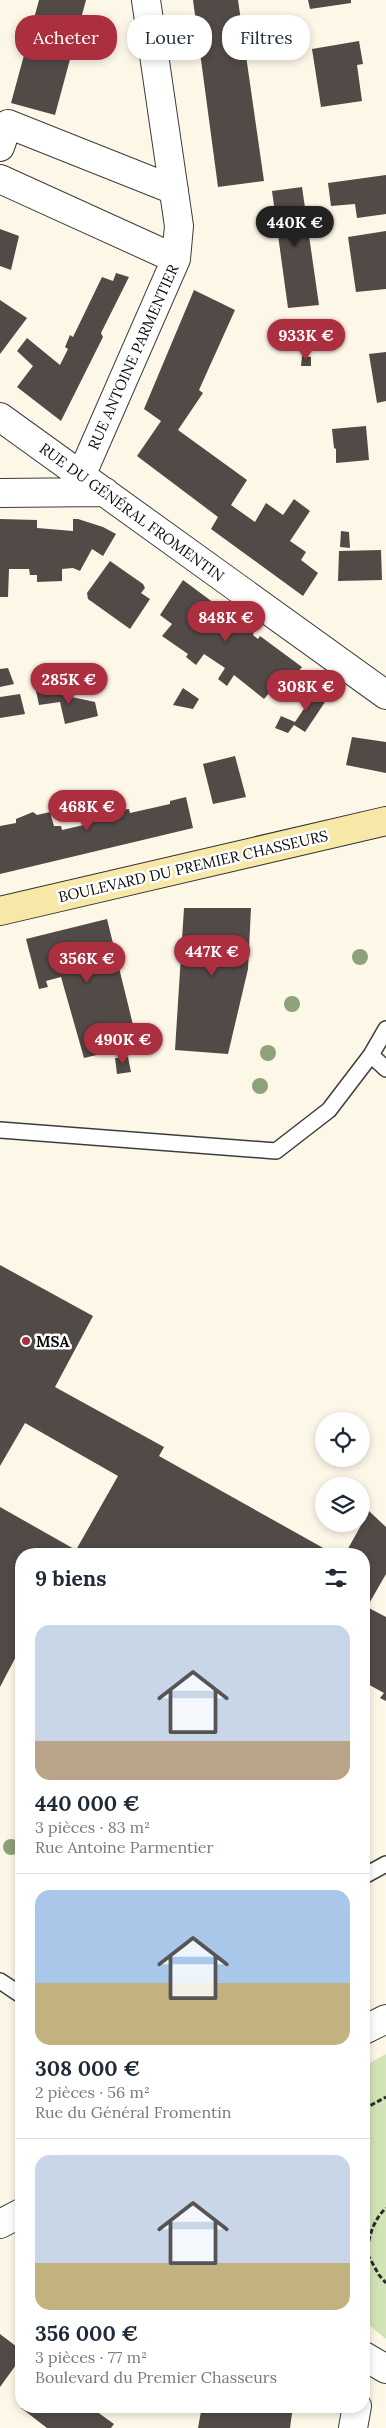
<!DOCTYPE html>
<html lang="fr">
<head>
<meta charset="utf-8">
<style>
	body { margin:0; font-family:Lora,serif; background:#f6f6f7; color:#1f2937; height:100vh; display:flex; flex-direction:column; font-size:19px; white-space:nowrap }
	* { box-sizing:border-box; margin:0 }
	p { font-size:16px; color:#747a83 }
	.icon { flex:none; width:28px; height:28px; fill:none; stroke:currentColor; stroke-width:2; stroke-linecap:round; stroke-linejoin:round }
	.map { position:relative; flex:1; overflow:hidden }
	.side { position:absolute; left:15px; top:1548px; width:355px; height:865px; display:flex; flex-direction:column; background:#fff; border-radius:20px; box-shadow:0 2px 8px #0003 }
	.side>* { flex:none }
	.banner { position:absolute; left:15px; top:15px; width:356px; height:45px; display:flex; gap:10px }
	.buttons { position:absolute; left:315px; top:1412px; display:grid; gap:10px }
	.buttons a { display:grid; place-items:center; width:55px; height:55px; border-radius:50%; background:#fff; box-shadow:0 2px 8px #0003; font-size:25px }
	.price { position:absolute; translate:-50% -42px; padding:0 11px; border-radius:18px; background:#ac2f40; color:#fff; font-size:16px; line-height:32px; filter:drop-shadow(0 1px 2px #0008) }
	.price::after { content:''; position:absolute; left:50%; top:30px; width:15px; height:11px; margin-left:-8px; background:inherit; clip-path:polygon(0 0,100% 0,50% 100%) }
	.price.on { background:#222; color:#fff }
	ul { padding:0; list-style:none }
	li { display:grid; align-content:center; gap:10px; height:265px; padding:0 20px }
	li+li { border-top:1px solid #e0e1e3 }
	li span { display:grid; place-items:center; height:155px; border-radius:15px; color:#555 }
	li>.icon { margin-inline-start:auto }
	span .icon { width:90px; height:90px; fill:#fffc; stroke-width:1 }
	li b { font-size:21px }
	h2 { display:flex; justify-content:space-between; align-items:center; height:60px; padding:0 20px; font-size:21px }
	.chip { padding:0 18px; border-radius:20px; background:#fff; box-shadow:0 2px 8px #0003; font-size:18px; line-height:45px }
	.chip.on { background:#ac2f40; color:#fff }
	.map>svg:first-child { display:block }
	.green { fill:#d2e3b6 }
	.building { fill:#514a47 }
	.lines { fill:none; stroke-linecap:round; stroke-linejoin:round }
	.lane-casing { stroke:#3d3d3d; stroke-width:18 }
	.street-casing { stroke:#3d3d3d; stroke-width:30 }
	.secondary-casing { stroke:#2c2c2c; stroke-width:30 }
	.path { stroke:#2c2c2c; stroke-width:3; stroke-dasharray:5 2.5; stroke-linecap:butt }
	.lane { stroke:#fff; stroke-width:15 }
	.street { stroke:#fff; stroke-width:28 }
	.secondary { stroke:#f8e8a8; stroke-width:28 }
	.tree { fill:#8da17b }
	.poi-dot { fill:#ac2f40; stroke:#fff; stroke-width:2 }
	.labels { text-anchor:middle; dominant-baseline:central; stroke-width:5; stroke-linejoin:round; paint-order:stroke }
	.street-label { font-size:15px; fill:#0a0a0a; stroke:#fff }
	.poi-label { font-size:15px; font-weight:bold; fill:#0a0a0a; stroke:#fff; text-anchor:start }
</style>
</head>
<body>
<div class="map">
<svg width="386" height="2428" viewBox="0 0 386 2428">
	<rect width="100%" height="100%" fill="#fdf7e8"/>
	<path class="green" d="M386 2054V2339L364 2321V2066Z"/>
	<path class="building" d="M39 0H86L55 115 11 103Z
		M193 0H238L264 181 218 187Z
		M308 0H351V3L310 9Z
		M359 41 363 64 357 65 362 101 321 107 312 49Z
		M386 175V214L357 218 355 204 331 206 328 183Z
		M302 187 319 305 288 308 272 191Z
		M0 229 19 236 11 270 0 266Z
		M386 231V289L356 292 348 237Z
		M116 273 129 277 101 333 103 337 61 421 17 387 33 366 17 351 27 338 60 365 68 349 65 347 70 335 73 337 102 277 113 281Z
		M194 290 235 310 199 390 203 393 178 430 247 480 231 505 255 522 266 503 283 515 294 499 310 511 290 541 306 552 301 560 318 573 303 596 211 529 218 517 137 456 161 421 144 409Z
		M0 300 27 318 0 354Z
		M323 331 325 347 300 351 298 335Z
		M386 352V401L377 403 369 354Z
		M302 356 311 357V366H301Z
		M366 426 369 460 336 463V449L334 448 332 429Z
		M0 519 37 520V528L73 531V519H78L103 527 116 534 103 556 92 549 80 571 73 568 62 569V581L37 582V575H30L29 569H9L8 597H0Z
		M341 531 349 532 350 548 340 547Z
		M381 550 382 580 338 581 339 551Z
		M110 561 143 584 145 588 141 593 150 599 130 629 88 599 87 593Z
		M183 580 214 603 212 606 227 616 229 613 254 632 253 635 258 639 260 636 302 667 278 697 271 691 264 699 234 675 227 686 218 679 225 668 204 654 196 665 186 657 188 654 162 636 172 624 160 615Z
		M8 668 14 684 0 687V669Z
		M322 682 330 688 322 699 325 702 305 732 294 725 288 733 275 728 281 716 295 722Z
		M56 688 58 694 95 702 98 716 65 724 60 702 39 705 36 691Z
		M183 688 199 699 193 709 173 705Z
		M20 694 25 714 0 718V697Z
		M352 737 386 742V773L346 765Z
		M235 756 246 797 213 804 203 764Z
		M117 791 121 810 129 809 130 813 170 804V801L186 797 193 828 0 874V826L16 823V819L33 812 37 815 50 812 54 826H61L62 830 88 824 82 800Z
		M184 908H251L248 969 228 1054 175 1050Z
		M107 919 138 1045 84 1058 61 977 46 981 48 987 39 989 26 939Z
		M128 1057 131 1072 117 1074 115 1058Z
		M0 1265 93 1316 55 1387 164 1447 159 1456 334 1554H21V1647L0 1687V1507L76 1550 118 1476 25 1423 0 1466Z
		M369 1511 386 1527V1574L367 1607 386 1617V1701L380 1698 384 1693 364 1682V1554H345Z
		M0 2334 21 2350V2358L0 2387Z
		M23 2406H89L114 2424 111 2428H47L21 2408Z
		M202 2406H293L290 2428H198Z"/>
	<g class="lines">
		<defs>
			<path id="lane" d="M371 1055 386 1069
				M0 1130 276 1151 329 1110 371 1055 386 1029
				M364 1876 386 1864
				M0 1981 21 1995"/>
			<path id="street" d="M0 147 8 124 174 190
				M0 179 176 259
				M0 417 386 695
				M81 476 176 259 179 226 146 0
				M0 493 105 492
				M364 2030 386 2019
				M0 2224 21 2213
				M364 2356 386 2369
				M353 2428 357 2406"/>
			<path id="secondary" d="M0 911 386 821"/>
		</defs>
		<use href="#lane" class="lane-casing"/>
		<use href="#street" class="street-casing"/>
		<use href="#secondary" class="secondary-casing"/>
		<path class="path" d="M364 2109 386 2097
			M364 2248 379 2275 386 2283
			M367 2256C368 2238 373 2220 386 2208"/>
		<use href="#lane" class="lane"/>
		<use href="#street" class="street"/>
		<use href="#secondary" class="secondary"/>
	</g>
	<g class="tree">
		<circle cx="360" cy="957" r="8"/>
		<circle cx="292" cy="1004" r="8"/>
		<circle cx="268" cy="1053" r="8"/>
		<circle cx="260" cy="1086" r="8"/>
		<circle cx="11" cy="1847" r="8"/>
	</g>
	<circle class="poi-dot" cx="26" cy="1341" r="5"/>
	<g class="labels">
		<g class="street-label">
			<text transform="translate(133 357) rotate(-66)">RUE ANTOINE PARMENTIER</text>
			<text transform="translate(132 512) rotate(36)">RUE DU GÉNÉRAL FROMENTIN</text>
			<text transform="translate(193 866) rotate(-13)">BOULEVARD DU PREMIER CHASSEURS</text>
		</g>
		<g class="poi-label">
			<text x="36" y="1341">MSA</text>
		</g>
	</g>
</svg>
<div class="buttons">
<a><svg class="icon" aria-label="locate" viewBox="0 0 24 24"><circle cx="12" cy="12" r="6"/><path d="M12 2v4M12 18v4M2 12h4M18 12h4"/></svg></a>
<a><svg class="icon" aria-label="layers" viewBox="0 0 24 24"><path d="M12 4l9 5-9 5-9-5zM3 14l9 5 9-5"/></svg></a>
</div>
<b class="price on" style="left:295px;top:248px">440K €</b>
<b class="price" style="left:306px;top:361px">933K €</b>
<b class="price" style="left:226px;top:643px">848K €</b>
<b class="price" style="left:69px;top:705px">285K €</b>
<b class="price" style="left:306px;top:712px">308K €</b>
<b class="price" style="left:87px;top:832px">468K €</b>
<b class="price" style="left:212px;top:977px">447K €</b>
<b class="price" style="left:87px;top:984px">356K €</b>
<b class="price" style="left:123px;top:1065px">490K €</b>
<div class="banner">
<a class="chip on">Acheter</a>
<a class="chip">Louer</a>
<a class="chip">Filtres</a>
</div>
<section class="side">
<h2>9 biens<svg class="icon" aria-label="filters" viewBox="0 0 24 24"><path d="M4 7h16M4 17h16"/><circle cx="9" cy="7" r="2"/><circle cx="15" cy="17" r="2"/></svg></h2>
<ul>
<li><span style="background:linear-gradient(#c9d6e8 75%,#b9a48a 0)"><svg class="icon" aria-label="home" viewBox="0 0 24 24"><path d="M3 11l9-7 9 7M6 9v11h12V9"/></svg></span><div><b>440 000 €</b><p>3 pièces · 83 m²</p><p>Rue Antoine Parmentier</p></div></li>
<li><span style="background:linear-gradient(#a9c7e8 60%,#c2b280 0)"><svg class="icon" aria-label="home" viewBox="0 0 24 24"><path d="M3 11l9-7 9 7M6 9v11h12V9"/></svg></span><div><b>308 000 €</b><p>2 pièces · 56 m²</p><p>Rue du Général Fromentin</p></div></li>
<li><span style="background:linear-gradient(#c9d6e8 70%,#c2b280 0)"><svg class="icon" aria-label="home" viewBox="0 0 24 24"><path d="M3 11l9-7 9 7M6 9v11h12V9"/></svg></span><div><b>356 000 €</b><p>3 pièces · 77 m²</p><p>Boulevard du Premier Chasseurs</p></div></li>
</ul>
</section>
</div>
</body>
</html>
